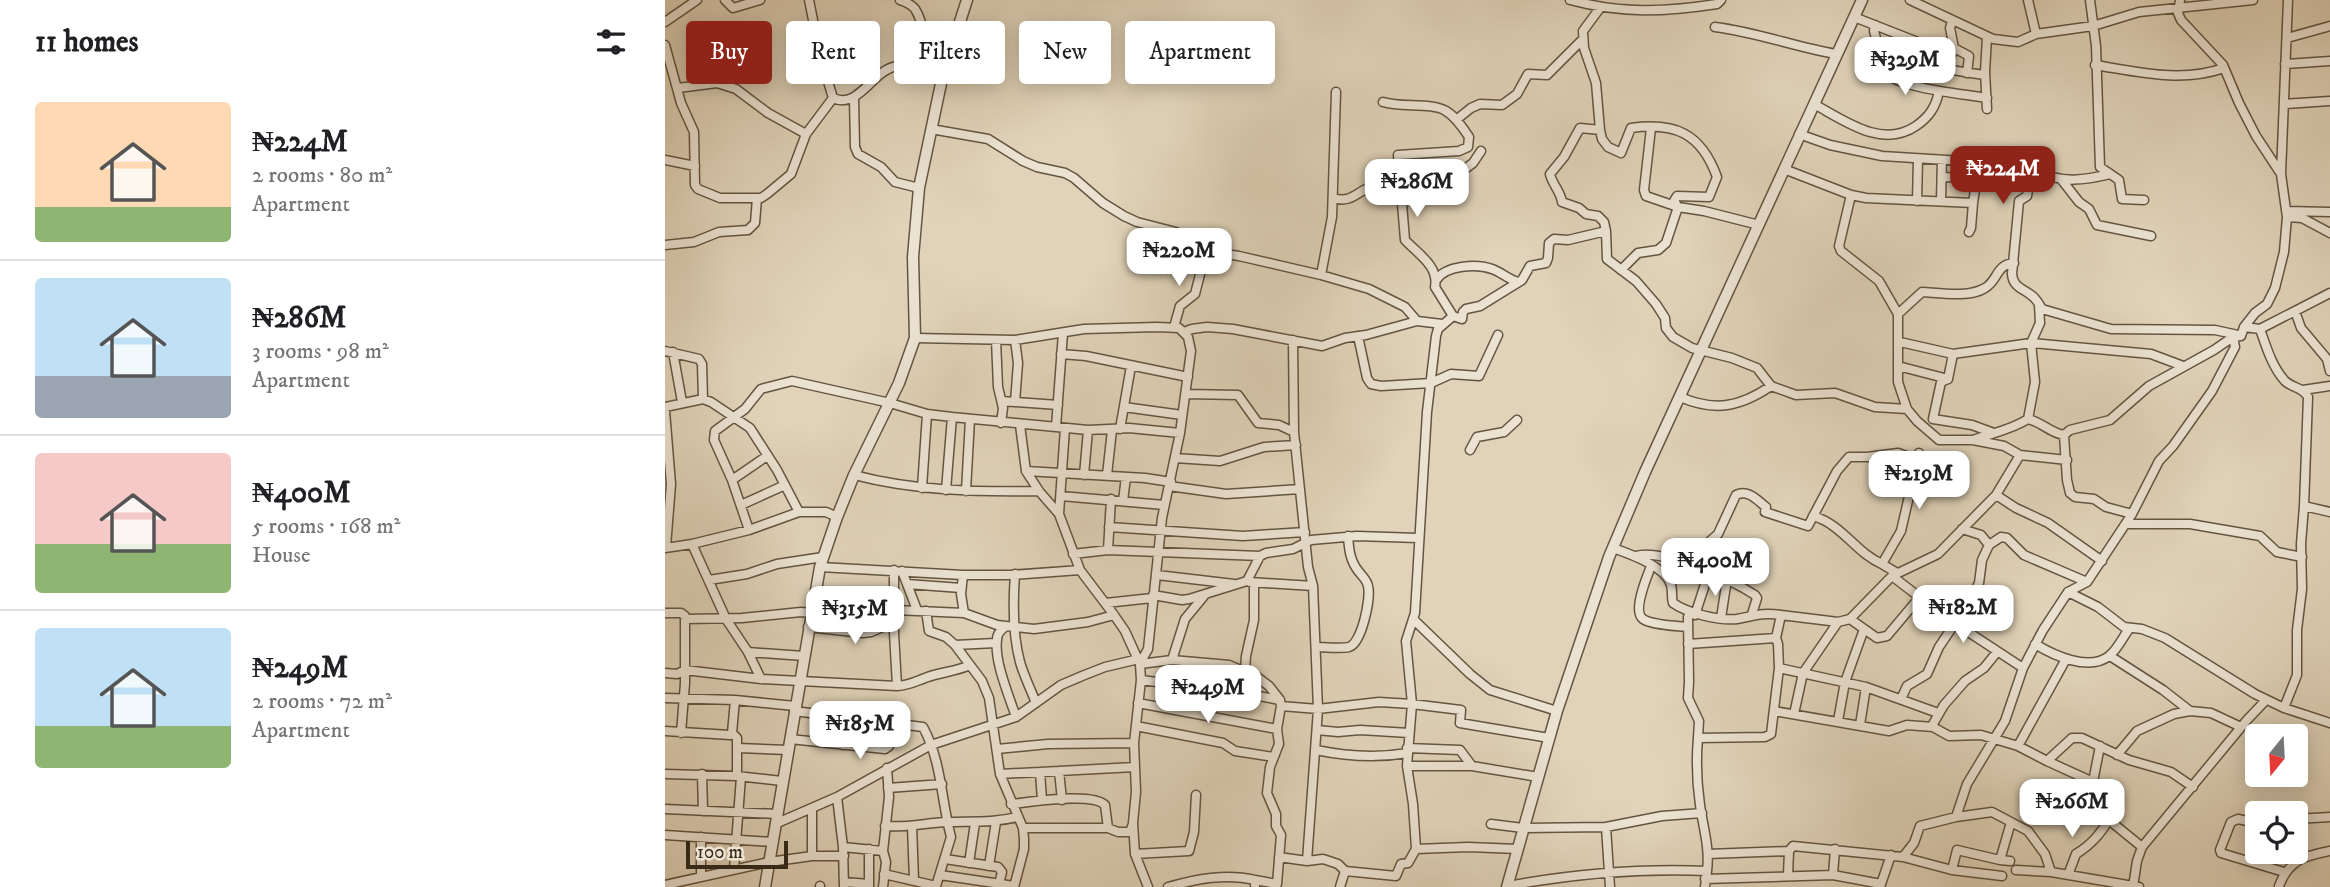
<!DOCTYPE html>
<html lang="en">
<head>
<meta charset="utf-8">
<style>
	body { margin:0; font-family:"IM FELL DW Pica",serif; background:#f6f6f6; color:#202124; height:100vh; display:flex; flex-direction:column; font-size:26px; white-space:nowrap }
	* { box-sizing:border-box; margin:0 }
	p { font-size:23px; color:#757577 }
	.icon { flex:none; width:38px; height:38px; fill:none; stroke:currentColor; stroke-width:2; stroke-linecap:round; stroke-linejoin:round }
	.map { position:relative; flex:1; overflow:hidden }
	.panel { display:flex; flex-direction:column; background:#fff; width:665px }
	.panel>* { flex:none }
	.banner { position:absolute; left:21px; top:21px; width:665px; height:63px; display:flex; gap:14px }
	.needle { width:46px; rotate:198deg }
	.fabs { position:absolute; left:1580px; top:724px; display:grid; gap:14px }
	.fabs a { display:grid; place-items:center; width:63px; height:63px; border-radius:7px; background:#fff; box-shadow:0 4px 18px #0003; font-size:35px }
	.scale { position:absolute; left:21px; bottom:18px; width:102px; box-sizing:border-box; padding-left:7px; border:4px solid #3a2b19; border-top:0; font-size:19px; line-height:24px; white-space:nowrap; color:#3a2b19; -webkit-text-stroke:5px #ebe2d2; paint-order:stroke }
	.price { position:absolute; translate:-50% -60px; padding:0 16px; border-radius:14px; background:#fff; color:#222; font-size:23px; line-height:46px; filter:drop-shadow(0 2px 4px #0008) }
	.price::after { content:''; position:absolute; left:50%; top:42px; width:21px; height:16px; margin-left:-10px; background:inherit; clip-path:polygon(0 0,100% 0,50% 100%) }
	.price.on { background:#8f2418; color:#fff }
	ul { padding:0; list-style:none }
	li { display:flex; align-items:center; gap:21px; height:175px; padding:0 35px }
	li+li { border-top:2px solid #e0e0e0 }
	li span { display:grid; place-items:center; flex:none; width:196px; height:140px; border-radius:7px; color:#555 }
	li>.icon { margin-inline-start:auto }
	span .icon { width:84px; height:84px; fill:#fffc; stroke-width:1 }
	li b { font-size:30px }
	h2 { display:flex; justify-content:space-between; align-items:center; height:84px; padding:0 35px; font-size:30px }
	.tag { padding:0 24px; border-radius:7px; background:#fff; box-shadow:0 4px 18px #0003; font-size:24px; line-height:63px }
	.tag.on { background:#8f2418; color:#fff }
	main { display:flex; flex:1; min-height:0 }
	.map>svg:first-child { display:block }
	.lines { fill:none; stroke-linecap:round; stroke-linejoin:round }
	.minor-casing { stroke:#645541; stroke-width:11 }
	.tertiary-casing { stroke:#645541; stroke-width:13 }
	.minor { stroke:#ebe2d2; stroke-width:8 }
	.tertiary { stroke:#ebe2d2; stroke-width:10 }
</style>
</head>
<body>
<main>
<section class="panel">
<h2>11 homes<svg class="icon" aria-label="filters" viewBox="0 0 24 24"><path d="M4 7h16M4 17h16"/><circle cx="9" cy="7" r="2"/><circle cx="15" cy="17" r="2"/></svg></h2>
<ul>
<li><span style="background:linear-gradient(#ffd9b3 75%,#8fb573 0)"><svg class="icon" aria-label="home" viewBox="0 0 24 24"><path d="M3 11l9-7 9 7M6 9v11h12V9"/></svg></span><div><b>₦224M</b><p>2 rooms · 80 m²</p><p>Apartment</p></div></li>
<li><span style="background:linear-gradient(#bfe0f5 70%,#9aa5b1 0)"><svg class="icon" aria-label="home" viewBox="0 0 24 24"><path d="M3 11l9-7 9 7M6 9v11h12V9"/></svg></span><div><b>₦286M</b><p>3 rooms · 98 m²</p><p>Apartment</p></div></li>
<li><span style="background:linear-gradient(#f6c9c9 65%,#8fb573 0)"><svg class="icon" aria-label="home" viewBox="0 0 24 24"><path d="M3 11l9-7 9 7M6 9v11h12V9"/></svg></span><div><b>₦400M</b><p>5 rooms · 168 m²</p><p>House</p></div></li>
<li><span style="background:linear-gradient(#bfe0f5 70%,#8fb573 0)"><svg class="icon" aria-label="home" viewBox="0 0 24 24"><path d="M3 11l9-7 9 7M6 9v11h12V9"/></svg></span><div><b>₦249M</b><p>2 rooms · 72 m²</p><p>Apartment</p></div></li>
</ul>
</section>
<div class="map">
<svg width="1665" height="887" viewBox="0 0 1665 887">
	<rect width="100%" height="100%" fill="#e0d3b9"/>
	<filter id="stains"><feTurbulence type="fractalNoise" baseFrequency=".00286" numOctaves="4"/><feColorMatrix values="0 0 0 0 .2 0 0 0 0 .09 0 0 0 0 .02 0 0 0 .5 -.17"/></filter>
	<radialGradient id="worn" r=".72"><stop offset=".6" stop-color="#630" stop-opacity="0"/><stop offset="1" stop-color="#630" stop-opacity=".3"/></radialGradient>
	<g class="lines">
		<defs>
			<path id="minor" d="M60 0 68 8 95 0
				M144 0 155 55 168 98
				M235 0C241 2 246 4 250 9 257 19 266 58 265 71H267
				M905 0C957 14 999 12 1052 4L1056 0
				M1245 0 1328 39 1353 42 1371 34 1428 26 1474 12 1588 0
				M1363 0 1371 34
				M1425 0 1431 46 1435 167 1454 180 1457 199 1479 200
				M1515 0 1513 13 1516 20 1558 65 1574 103 1591 136 1616 174
				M935 8 918 31 919 48 931 83 935 130 937 139 943 147 956 153 966 128C1010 122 1036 133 1052 177L1044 197 1012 196 1009 201 1013 207 1001 243 993 250 973 253 956 270
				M1189 17 1286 55 1289 48
				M1287 21 1285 28 1289 48 1304 56 1302 73
				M0 22 32 0
				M1210 25 1209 31 1212 42C1249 63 1279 70 1320 75
				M1050 27C1091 32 1130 47 1171 54
				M1322 37 1320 72 1322 109
				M1622 38 1665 26
				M1212 42V67C1230 89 1294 93 1322 98
				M0 45 16 103 29 132 30 185 33 189 55 198H96L102 194 126 174 141 134 168 98
				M1620 64 1665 61
				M1430 65C1474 72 1516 83 1559 68
				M13 88 52 83 71 89 103 113 141 134
				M168 98C194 110 207 70 232 66 243 64 254 68 265 71
				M189 98 190 147 193 154 216 167 230 182 254 188
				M718 102C736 108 766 102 781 111 791 117 798 128 804 137L803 147 794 151 733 155 740 240C753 254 774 266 770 287L788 316 797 319 798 312 801 309 815 306 857 280 865 266 881 263 883 258 884 243 889 239 903 240 941 231
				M1149 104C1180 121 1217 149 1251 126 1264 117 1271 107 1274 91
				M1619 104 1665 101
				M791 120 806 108 815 104 837 105 852 94 863 74 882 75 918 39
				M986 128 979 190 981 196 1013 207 1039 211 1094 225
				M266 129 323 139 358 161 372 167 400 173 409 178 438 203 459 216 472 222 511 232 536 250 574 256 656 275 704 289 740 307 752 321
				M935 130 915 128 899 157 885 174C887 184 896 192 897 202L914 208 921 214 933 216 939 222 941 231 942 259 971 281 991 304 1000 318 1001 328 1008 337 1027 348 1067 358 1092 368 1106 386 1131 395 1170 393 1210 407 1242 409
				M1134 134 1165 145 1217 156 1314 162 1362 156 1366 159 1373 171C1396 184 1421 180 1445 174
				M0 160 30 166
				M1119 169 1186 195 1201 198 1308 203 1314 162
				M1373 171 1365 178 1362 196 1354 201 1347 274C1348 287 1357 288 1366 295 1371 298 1374 304 1377 309L1446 329 1550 330 1573 335
				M1277 177 1312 178
				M1396 179 1414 202 1424 209 1432 225 1486 236
				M735 195 755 194 777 178 800 169 808 163 816 151
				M1186 195 1174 246 1176 251 1214 281 1233 314V382L1242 409 1252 421 1274 440H1308L1339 446 1355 455 1402 460
				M668 198C683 202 687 197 699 190 709 184 722 183 733 180
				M1252 201 1253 159
				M1276 201 1277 160
				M1622 211 1665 212
				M1622 217 1637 218 1665 233
				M1304 232 1306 228 1308 203
				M0 245 29 242 54 232 83 230 90 223 92 198
				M656 275 667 217 671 92
				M772 279C781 266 811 263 827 269 836 272 843 279 853 282
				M1630 311 1636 328 1662 359 1665 371
				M1233 314 1257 292C1275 293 1304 298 1320 288 1333 281 1331 264 1349 263
				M509 327 515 306 530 294 541 251
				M1579 327 1595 329 1665 293
				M1595 329C1601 346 1607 367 1620 381 1627 388 1638 387 1643 397L1639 506 1665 512
				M519 332 527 329 542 327 568 329 657 346 680 338 701 335 752 321 777 324
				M693 336 702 378 706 384 716 386 766 383 786 374 814 376 833 335
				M331 340 333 387 338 408 336 423
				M350 340 353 363 350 402
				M628 340 629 432 643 567 648 586 653 709 642 861
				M1235 342 1288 354 1283 379 1276 382 1268 419 1307 425 1326 432
				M0 351 34 359 37 364 38 399
				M8 352 17 402
				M396 354 421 356 523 377
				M1288 354 1366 343 1486 354 1518 366
				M1233 366 1283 379
				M1638 390 1665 386
				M521 394 573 395 593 423 614 425 629 432
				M1015 397C1050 412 1075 407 1106 386
				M337 401 393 405
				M0 407 38 399 46 402 85 428 112 470 134 512
				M459 407 517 415
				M0 411 6 484 1 547
				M1363 419 1370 382 1366 343 1375 323 1374 305
				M355 425 361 471 374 491 394 514 415 570 449 615 460 631 475 664 476 680 469 743 471 792 468 823 470 854 483 887
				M391 427 398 333
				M455 429 466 366
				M1399 435 1402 480 1405 493 1410 497 1429 499 1441 507 1467 514
				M1308 440C1327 433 1346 430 1363 419 1377 422 1385 433 1399 435L1405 430 1445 420 1484 386 1549 350 1568 337 1576 336 1579 327 1590 313 1602 304 1610 288 1619 252 1622 217 1616 174 1623 0
				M805 450 812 437 839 432 852 420
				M510 458 555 461 599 447 631 445
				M361 471 480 478 506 482
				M189 475C250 491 312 492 374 491
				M419 475 423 430
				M442 475 447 430
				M67 480 102 456
				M504 486 561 494 635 489
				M257 488 262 414
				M281 490 287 417
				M301 491 305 419
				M1331 495 1351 508 1383 523 1437 561
				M396 496 499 505
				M458 501 461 477
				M76 505 120 485
				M394 514 400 428
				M1148 516C1177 524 1191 553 1217 564
				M1461 524H1525L1595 536 1612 552 1637 557
				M444 527 578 536 640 532
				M1297 529 1316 535 1324 545
				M84 530 67 480 49 440 50 431 80 409 96 389 127 381 225 403 262 414 287 417 423 430 464 428 515 433
				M0 548 27 544
				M948 548C965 554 1000 566 1006 585 1008 591 1006 597 1008 603 1022 613 1054 621 1072 619 1089 616 1097 612 1116 615L1111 638 1113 644 1114 668 1106 734 1100 737 1033 738C1031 760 1032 784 1035 805 1038 827 1045 848 1042 871
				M443 550 446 499
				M408 554 443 550 595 556 601 553 628 549 646 540 692 536 753 538
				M971 556C997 548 1067 580 1090 595L1092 598 1087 614
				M986 566C982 577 967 611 978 619 986 625 1013 626 1023 627
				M155 567 298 575H346L415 570
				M1034 569 1044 542 1053 534 1071 495C1083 489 1092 500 1101 507L1100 512 1143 526 1172 471 1184 457H1202L1233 453 1252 460
				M229 570V633L232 686
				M237 571 252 610
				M1232 573 1217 564 1236 531 1254 453
				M350 574C348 601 348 636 355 662 359 676 366 690 371 703
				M298 575 296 594 299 613
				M492 575 569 584
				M1227 576 1279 616 1358 668
				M44 580 82 574 112 564 158 557
				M585 582 648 586
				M242 584 296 588
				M1403 592 1433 607 1459 627 1477 629 1500 638 1590 694 1619 708 1665 723
				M488 595 517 600 524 599 582 581 595 556
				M441 603 487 598
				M229 610 299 613 332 625 369 629 423 622 449 615
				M261 611 264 631 281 637 290 645 317 681 324 698 335 774 358 828 359 839V849L349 887
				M0 613H16L20 616V683L16 733
				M1025 613 1023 617 1024 682 1023 698 1034 721 1033 738
				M1030 615 1044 572
				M1116 615 1173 622 1185 619 1227 576 1273 554 1331 495 1355 455
				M1056 618 1062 579
				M20 619 77 618 136 612 146 613
				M748 619 805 674 825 690 892 711
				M1185 619 1212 638 1222 636 1254 598
				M341 626C336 630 332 633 332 640 329 661 344 696 351 717
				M143 627 198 633 206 632 229 622
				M1023 644 1111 638
				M1370 644C1388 655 1424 672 1444 656 1452 650 1458 637 1464 629
				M290 645 331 643
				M651 647C661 647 675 649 684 647 697 643 706 598 703 586 702 580 698 577 694 572 685 561 684 550 683 536
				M83 652 139 656
				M1445 656 1498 690 1525 711
				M507 660 520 619 539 596
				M475 664 507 660 564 665 592 677 604 686 615 700 616 706 612 729 614 744 605 767 602 793 611 814V826L616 835 612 884 590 880
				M1114 668 1201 687 1273 713
				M580 670 581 656 589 620V583
				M0 673 12 674 20 670 96 679 232 686C245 685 249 682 260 678 275 672 290 672 305 665
				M96 679 83 652 61 619 27 544 84 530 134 512H161L172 517
				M476 680 578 693 615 700
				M0 698 70 700 130 706
				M1236 699 1242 686 1262 674 1274 647 1303 604 1314 583 1317 560 1324 545 1336 537 1342 538 1359 555 1422 582
				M473 703 612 729
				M616 706 653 709 714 702 747 704 796 710 795 723 884 738
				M1619 708 1632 675V630L1637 589 1636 544 1639 506
				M129 711 258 727C277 762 276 800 286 837L271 886 219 874
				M1109 711 1224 731 1242 725 1268 727 1284 736 1316 735 1353 746 1382 761 1407 738H1417L1464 760 1506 772 1528 787
				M1129 714 1138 673 1173 622
				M1173 721 1180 682 1199 629
				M1195 725 1201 687
				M471 726 558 743 570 751 609 757
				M1268 727V724L1279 705 1300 681 1319 668 1332 652
				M652 730 673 732 695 730 744 733
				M0 731 65 735 67 733 70 700
				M67 733 72 738V776
				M125 739 220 749 224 746 228 725
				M178 745 181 718
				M1353 746 1401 659
				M1435 746 1428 782 1444 820 1477 847
				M73 748 123 750
				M742 748 795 750 807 766 873 777
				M332 749 383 744 469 743
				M651 750C680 756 713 758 743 753
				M1452 755 1472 731 1509 714 1525 711 1546 713 1576 727
				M1382 761 1428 782
				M742 766H807
				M394 771 397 800
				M375 772 377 800
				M0 774 72 776 117 781
				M37 774 38 811
				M335 774 470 767
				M223 788 277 784
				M172 797 178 847
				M346 804C366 802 427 792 440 805L443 828
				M0 809 112 814
				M147 809V856
				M1291 817 1302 784 1340 721 1358 668 1378 630 1403 592 1422 582 1467 514 1494 461 1508 446 1547 391 1570 347 1568 337
				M1631 819 1665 817
				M1592 823 1573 819 1566 822 1555 850 1556 853 1619 872
				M110 824 172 797 266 745 351 717 396 685 417 676 440 667 478 658 483 649 497 518 515 433 526 351 523 337 514 328 492 327 419 329 350 340 250 338
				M826 824 858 828 941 827
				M220 826C241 828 261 823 281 822 308 821 326 823 353 817
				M247 826 249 880
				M358 828H443L453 832H465L468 824
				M0 835 107 842
				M204 849V887
				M751 849 748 804 742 766 747 704 741 641 750 613 762 412 771 336 773 329 788 316
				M470 854 524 851 529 832 531 795
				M1043 854 1124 851
				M614 857 642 861 658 859 673 864 680 871 731 876 736 864 743 863 751 849 803 847 853 849
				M1238 857 1249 843 1255 826 1291 817 1327 812 1363 831 1380 854 1386 872
				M280 859 333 867 337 872 334 884
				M1345 861 1335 860 1346 822
				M304 863 310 823
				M324 866 331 822
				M69 869 76 777
				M1287 870 1292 850 1335 860
				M1351 870 1386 872 1474 887
				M275 875 349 886
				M1123 875 1124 851 1128 846 1238 857 1287 870 1337 876
				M1168 875 1170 849
				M1403 875 1411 854C1427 844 1434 835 1444 820
				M36 876V837
				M1040 879 1168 875 1216 884
				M179 882 204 884
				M0 885 104 862 147 856H179
				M842 886C908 874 975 868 1042 871L1040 887
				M1614 886C1624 860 1639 856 1665 851
				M155 887V886
				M179 887 178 847 218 851
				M218 887 221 862 218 851 224 797 222 768
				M503 887C531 879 561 873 590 880V887
				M675 887 680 871
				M945 887 941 827 997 816 1037 813
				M1215 887 1226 855
				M1468 887 1472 861 1477 847 1582 720 1601 700"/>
			<path id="tertiary" d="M100 887 155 567 172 517 189 475 234 383 250 338 248 257 254 188 278 74 302 0
				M842 887 892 711 944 557 980 472 1197 0"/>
		</defs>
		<use href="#minor" class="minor-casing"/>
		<use href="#tertiary" class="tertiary-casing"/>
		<use href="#minor" class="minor"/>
		<use href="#tertiary" class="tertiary"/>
	</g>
	<rect width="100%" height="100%" filter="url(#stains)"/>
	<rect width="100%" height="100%" fill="url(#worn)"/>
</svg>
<div class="fabs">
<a><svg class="needle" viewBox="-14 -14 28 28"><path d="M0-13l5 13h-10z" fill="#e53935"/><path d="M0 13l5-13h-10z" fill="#757577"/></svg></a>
<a><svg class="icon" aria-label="locate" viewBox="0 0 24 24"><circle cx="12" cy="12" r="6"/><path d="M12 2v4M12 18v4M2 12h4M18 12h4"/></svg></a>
</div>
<div class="scale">100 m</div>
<b class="price" style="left:1240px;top:97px">₦329M</b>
<b class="price on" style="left:1338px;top:206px">₦224M</b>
<b class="price" style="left:752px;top:219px">₦286M</b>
<b class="price" style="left:514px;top:288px">₦220M</b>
<b class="price" style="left:1254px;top:511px">₦219M</b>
<b class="price" style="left:1050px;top:598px">₦400M</b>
<b class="price" style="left:1298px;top:645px">₦182M</b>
<b class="price" style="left:190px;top:646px">₦315M</b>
<b class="price" style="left:543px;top:725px">₦249M</b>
<b class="price" style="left:195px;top:761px">₦185M</b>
<b class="price" style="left:1407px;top:839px">₦266M</b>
<div class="banner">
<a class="tag on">Buy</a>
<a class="tag">Rent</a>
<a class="tag">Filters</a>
<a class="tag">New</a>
<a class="tag">Apartment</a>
</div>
</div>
</main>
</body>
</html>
